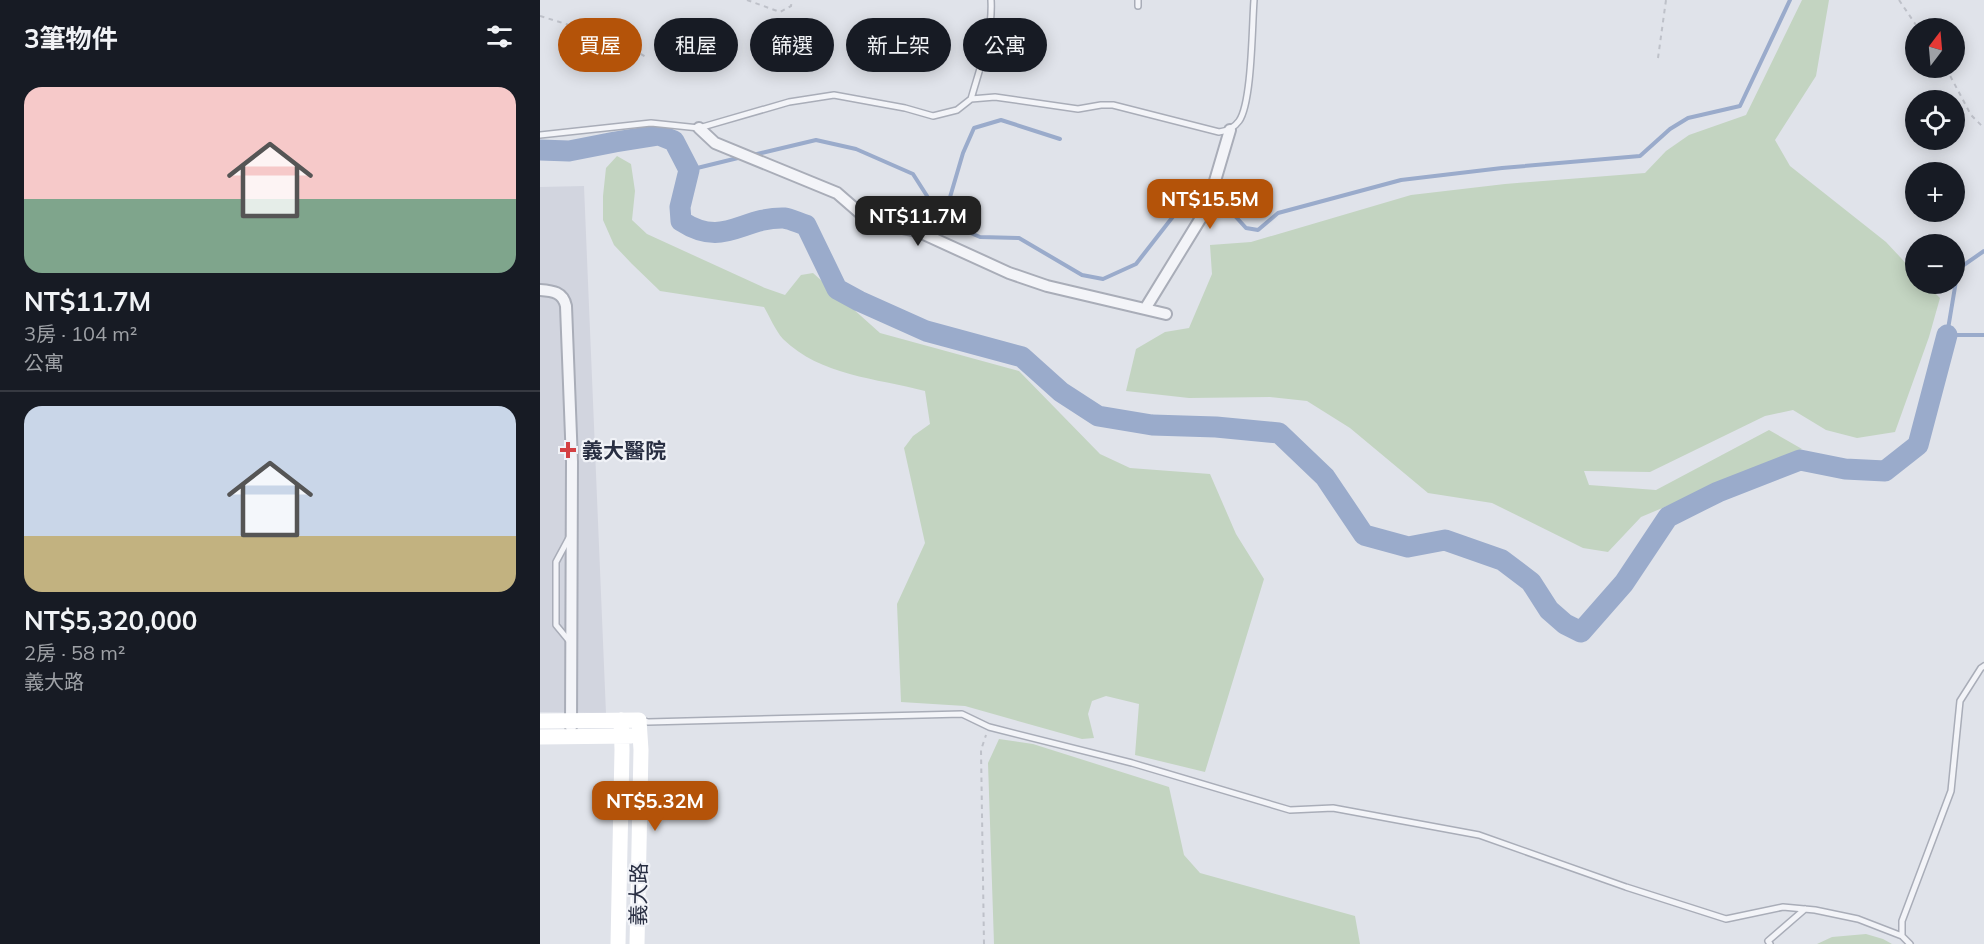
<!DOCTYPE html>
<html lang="zh-TW">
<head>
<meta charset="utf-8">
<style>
	body { margin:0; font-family:Mulish,"Noto Sans TC",sans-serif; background:#20242c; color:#f1f3f6; height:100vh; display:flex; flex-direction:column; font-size:22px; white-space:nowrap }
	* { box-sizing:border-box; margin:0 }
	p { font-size:20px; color:#9ea1a6 }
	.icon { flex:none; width:33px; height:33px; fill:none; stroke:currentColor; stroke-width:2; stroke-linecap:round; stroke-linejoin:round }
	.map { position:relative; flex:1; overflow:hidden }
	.panel { display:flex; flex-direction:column; background:#171b24; width:540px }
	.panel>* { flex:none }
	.guide { position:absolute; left:18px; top:18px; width:570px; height:54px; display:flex; gap:12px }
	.needle { width:39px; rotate:16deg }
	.fabs { position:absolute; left:1365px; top:18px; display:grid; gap:12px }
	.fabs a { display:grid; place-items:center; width:60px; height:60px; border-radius:50%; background:#171b24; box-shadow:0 3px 15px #0003; font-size:30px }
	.price { position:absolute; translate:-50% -51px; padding:0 14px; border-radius:12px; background:#b45309; color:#fff; font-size:20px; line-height:39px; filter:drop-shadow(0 2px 3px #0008) }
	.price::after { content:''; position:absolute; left:50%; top:36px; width:18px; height:14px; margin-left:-9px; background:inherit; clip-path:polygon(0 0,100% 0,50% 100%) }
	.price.selected { background:#222; color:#fff }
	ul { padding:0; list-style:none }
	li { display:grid; align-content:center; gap:12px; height:318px; padding:0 24px }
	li+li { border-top:2px solid #363941 }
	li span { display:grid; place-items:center; height:186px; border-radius:18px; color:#555 }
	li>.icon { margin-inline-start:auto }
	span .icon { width:108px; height:108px; fill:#fffc; stroke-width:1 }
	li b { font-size:26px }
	h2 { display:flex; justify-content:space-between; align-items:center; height:72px; padding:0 24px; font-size:26px }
	.tag { padding:0 21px; border-radius:27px; background:#171b24; box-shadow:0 3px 15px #0003; font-size:21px; line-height:54px }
	.tag.selected { background:#b45309; color:#fff }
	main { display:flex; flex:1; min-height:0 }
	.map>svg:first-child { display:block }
	.built { fill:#d2d5df }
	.green { fill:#c3d4c1 }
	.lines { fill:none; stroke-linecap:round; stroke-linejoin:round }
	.stream { stroke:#9aabcb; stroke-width:4 }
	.river { stroke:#9aabcb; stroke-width:21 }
	.lane-casing { stroke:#a9adb8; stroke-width:8 }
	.street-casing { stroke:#a9adb8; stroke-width:14 }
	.path { stroke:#bec1c9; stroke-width:2; stroke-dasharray:4.5 4.5; stroke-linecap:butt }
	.lane { stroke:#f3f4f8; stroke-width:5 }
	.street { stroke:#f3f4f8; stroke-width:10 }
	.secondary { stroke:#fff; stroke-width:15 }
	.poi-dot { fill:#d44043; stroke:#f0f2f7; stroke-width:2 }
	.labels { text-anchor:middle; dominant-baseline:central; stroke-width:4.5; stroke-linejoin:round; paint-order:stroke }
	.poi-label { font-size:21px; font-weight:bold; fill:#282e42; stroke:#f0f2f7; text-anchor:start }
	.street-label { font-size:21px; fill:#282e42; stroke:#f0f2f7 }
</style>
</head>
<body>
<main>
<section class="panel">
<h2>3筆物件<svg class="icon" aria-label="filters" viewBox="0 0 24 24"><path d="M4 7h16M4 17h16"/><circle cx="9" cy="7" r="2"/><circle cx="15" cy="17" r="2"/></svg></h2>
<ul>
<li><span style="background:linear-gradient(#f6c9c9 60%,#7fa58c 0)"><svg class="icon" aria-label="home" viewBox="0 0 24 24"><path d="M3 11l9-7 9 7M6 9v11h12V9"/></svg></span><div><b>NT$11.7M</b><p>3房 · 104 m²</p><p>公寓</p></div></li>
<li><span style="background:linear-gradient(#c9d6e8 70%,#c2b280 0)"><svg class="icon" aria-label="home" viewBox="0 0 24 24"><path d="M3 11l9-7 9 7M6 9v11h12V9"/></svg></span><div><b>NT$5,320,000</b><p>2房 · 58 m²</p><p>義大路</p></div></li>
</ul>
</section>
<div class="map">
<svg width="1444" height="944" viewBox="0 0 1444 944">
	<rect width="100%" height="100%" fill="#e0e3ea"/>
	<path class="built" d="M44 186 66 713 0 712V187Z"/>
	<path class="green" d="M1262 0H1289L1276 76 1235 140 1250 166 1346 242 1375 273 1376 284H1386L1400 298 1389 337 1355 432 1317 438 1286 430 1253 410 1225 416 1110 472 1044 471 1049 485 1116 490 1229 430 1262 449 1101 517 1068 552 1043 548 952 503 888 493 810 428 767 401 730 397 649 398 586 391 596 349 625 332 649 328 672 274 670 245 711 242 871 195 965 184 1105 173 1126 151 1149 135 1206 115Z
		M77 156 91 164 95 191 92 220 107 234 225 288 245 295 261 275 273 273 340 333 479 371 560 454 590 468 670 474 696 534 724 579 665 772 595 755 599 704 566 696 552 701 548 714 554 738 542 739 425 706 361 702 357 604 385 543 364 448 373 436 390 424 385 391C336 378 281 376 243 339 235 330 230 317 224 307L120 291 92 264 74 245 63 220V196L66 168Z
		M459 739 493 744 629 787 644 855 660 873 815 916 820 944H454L448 763Z
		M1326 934 1343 939 1352 944H1277L1292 937Z"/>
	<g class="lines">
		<path class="stream" d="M213 155 276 140 316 149 373 174 403 221 440 237 479 238 542 275 563 279 596 264 642 205 651 190H666L696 217 706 228 718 230 738 213 861 180 962 168 1100 156 1130 129 1148 118 1200 106 1250 0
			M149 170 202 157
			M403 221 423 153 434 128 461 120 520 139
			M1444 251 1418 269 1407 335H1444"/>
		<path class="river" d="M0 150 29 151 75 142 119 135 134 141 149 170 140 207 141 221C184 249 201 217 244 218 251 219 259 223 266 225L297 289 319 301 386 331 482 357 521 392 558 416 612 425 676 427 739 433 785 477 824 535 868 547 905 540 962 560 991 582 1009 610 1025 624 1041 632 1084 583 1128 517 1178 492 1260 460 1305 469 1345 471 1378 445 1407 335"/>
		<defs>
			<path id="lane" d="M598 0V6
				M431 99C440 67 453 33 451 0
				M0 135 111 123 159 128 249 102 294 95 365 108 393 116 417 110 431 99 455 97 538 109 561 105H573L679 132C688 131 694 128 699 121 712 103 712 26 714 0
				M30 536 16 562V625L30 642
				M101 720 108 722 422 714 449 727 592 763 750 810 793 808 939 835 1086 887 1186 919 1243 907 1275 910 1318 919 1362 936
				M1230 944 1228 941 1265 909
				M1370 944 1362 936V921L1411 791 1420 701 1441 668 1444 666"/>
			<path id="street" d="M159 128 175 143 297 193 320 213 332 222 377 231 469 273 507 286 626 314
				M0 290C13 291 23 292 26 306L32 462 31 727
				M605 309 667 208 690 130"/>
		</defs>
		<use href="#lane" class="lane-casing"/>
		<use href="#street" class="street-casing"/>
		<path class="path" d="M207 0 240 12 251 6 252 0
			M1359 0 1378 28
			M0 16 75 39 106 57
			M1118 58 1126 0
			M1406 68 1431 115 1444 128
			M444 944 441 750 446 735"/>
		<use href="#lane" class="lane"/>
		<use href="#street" class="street"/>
		<path class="secondary" d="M0 721 99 720 101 750 97 944
			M0 737 91 736
			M78 944 82 750 81 720"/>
	</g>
	<path class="poi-dot" d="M25 441h6v6h6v6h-6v6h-6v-6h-6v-6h6z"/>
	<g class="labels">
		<g class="poi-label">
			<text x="42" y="450">義大醫院</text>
		</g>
		<g class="street-label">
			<text transform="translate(98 894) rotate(-89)">義大路</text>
		</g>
	</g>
</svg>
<div class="fabs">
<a><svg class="needle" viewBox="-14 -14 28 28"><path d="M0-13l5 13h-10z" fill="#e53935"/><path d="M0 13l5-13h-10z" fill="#9ea1a6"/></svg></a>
<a><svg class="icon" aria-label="locate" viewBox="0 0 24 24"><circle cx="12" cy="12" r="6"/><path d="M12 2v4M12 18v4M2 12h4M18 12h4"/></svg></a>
<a>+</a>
<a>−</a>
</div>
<b class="price" style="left:670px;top:230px">NT$15.5M</b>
<b class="price selected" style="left:378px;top:247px">NT$11.7M</b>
<b class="price" style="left:115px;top:832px">NT$5.32M</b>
<div class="guide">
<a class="tag selected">買屋</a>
<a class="tag">租屋</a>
<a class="tag">篩選</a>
<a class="tag">新上架</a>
<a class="tag">公寓</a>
</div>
</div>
</main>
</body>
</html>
